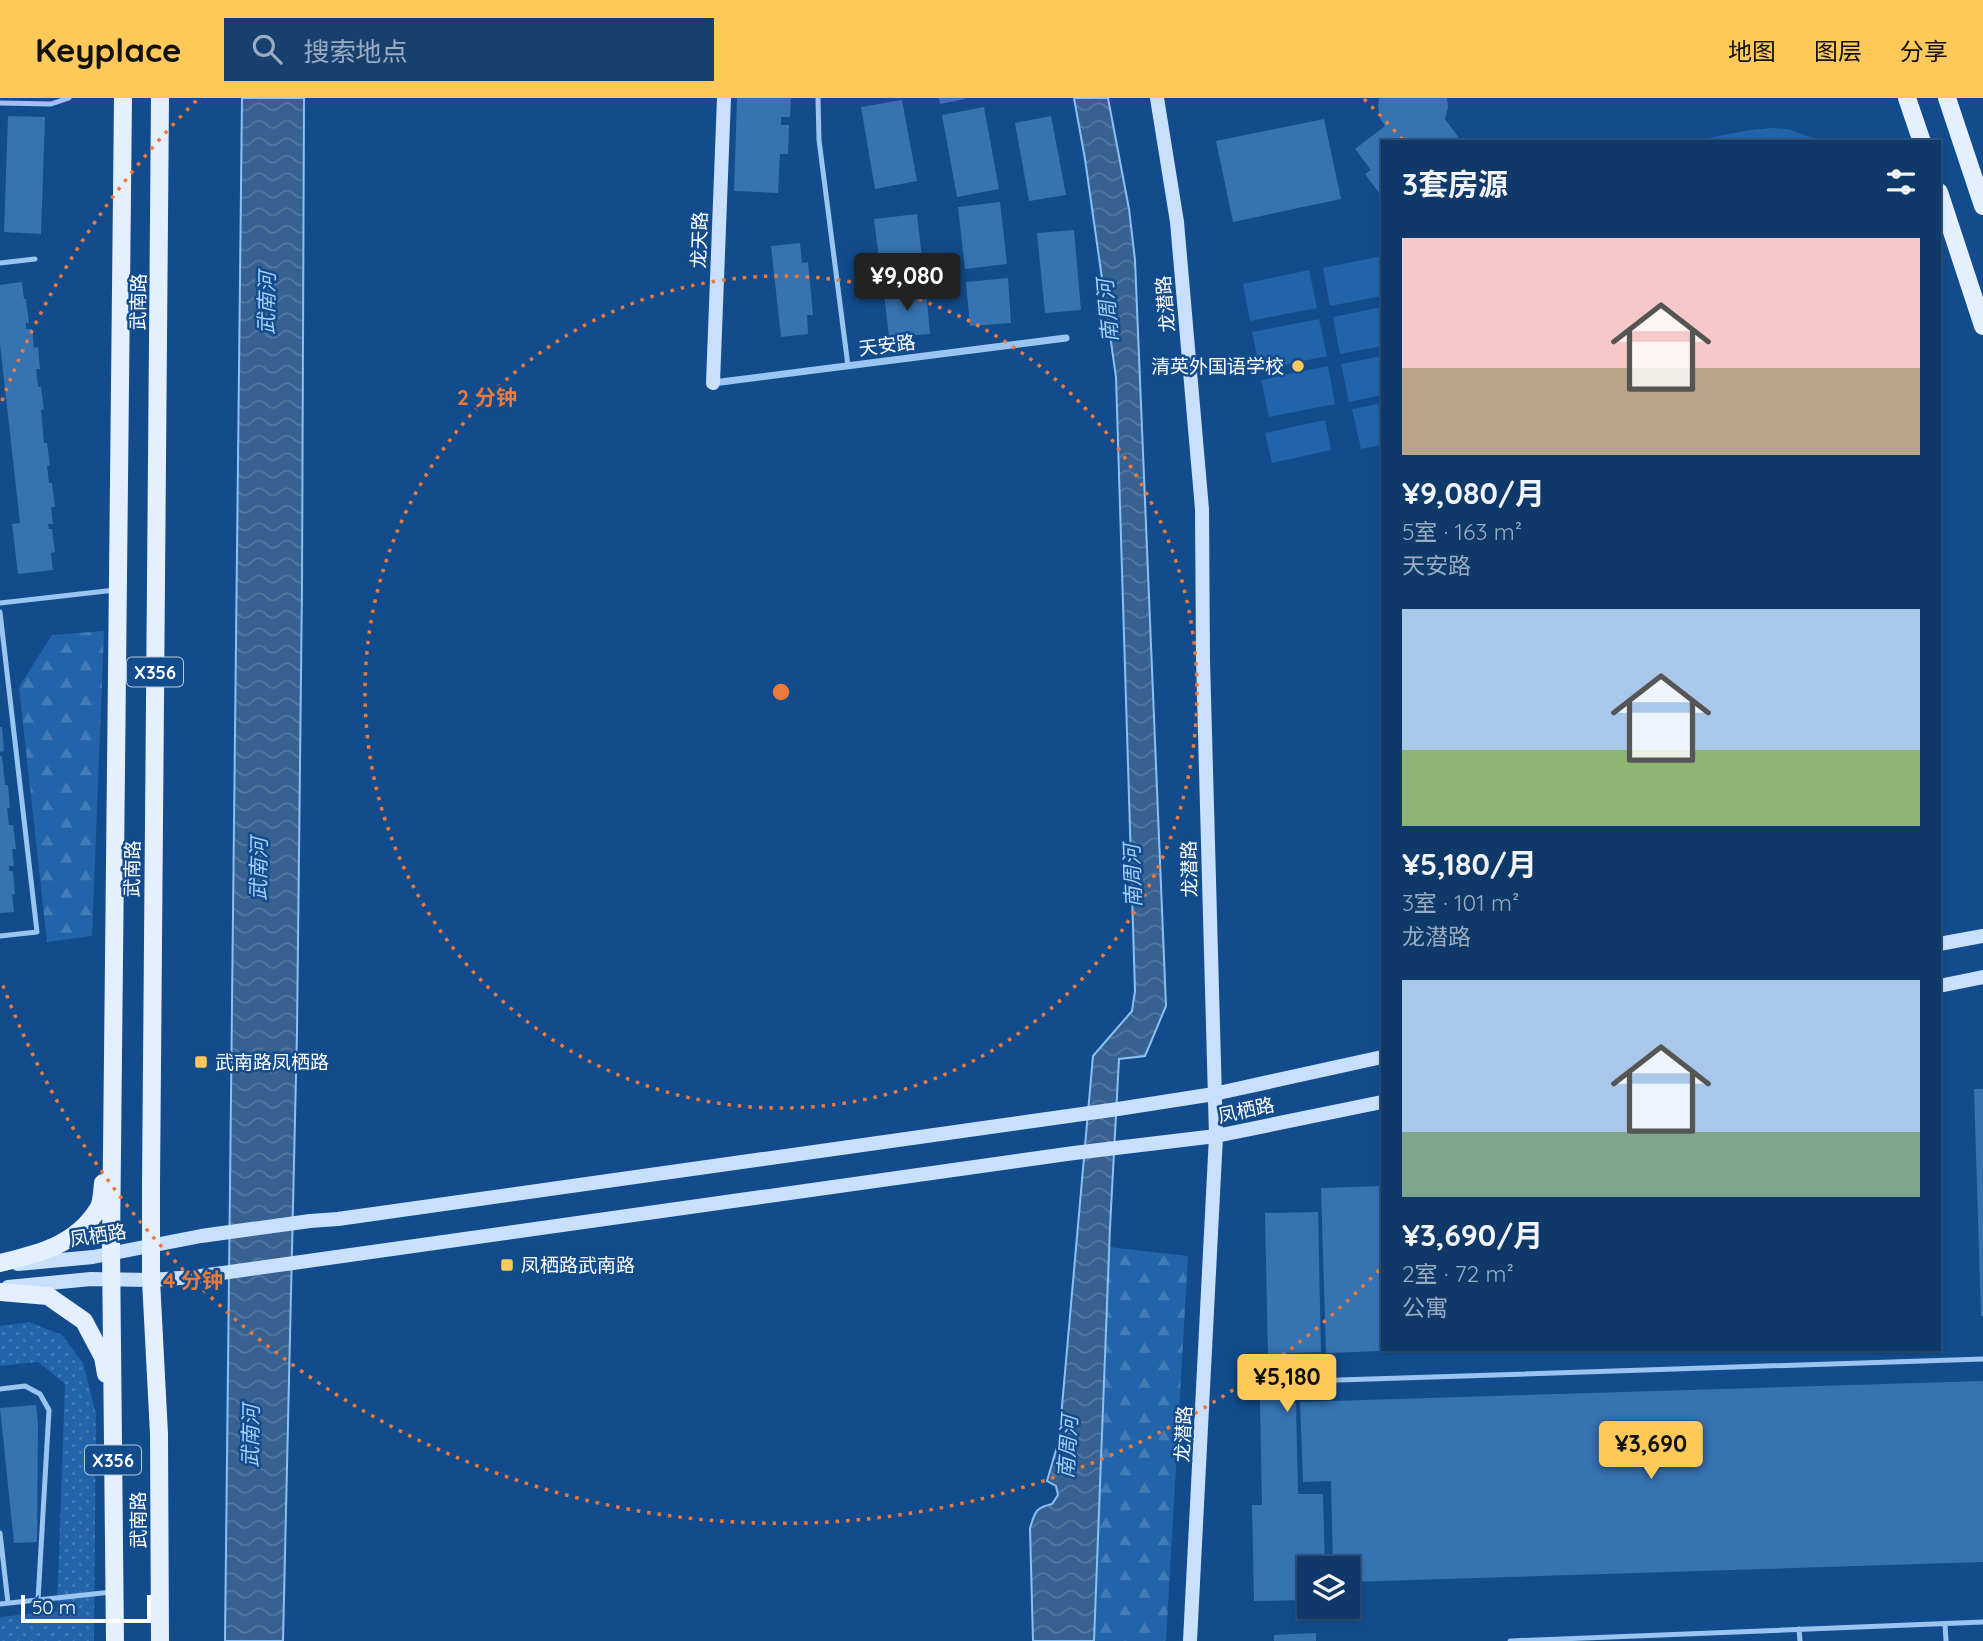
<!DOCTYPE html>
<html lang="zh">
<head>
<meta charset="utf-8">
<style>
	body { margin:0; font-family:Quicksand,"Noto Sans SC",sans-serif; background:#17406f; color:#f1f3f6; height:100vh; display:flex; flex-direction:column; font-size:26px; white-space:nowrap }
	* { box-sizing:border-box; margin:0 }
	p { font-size:23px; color:#9bacc0 }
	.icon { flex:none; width:38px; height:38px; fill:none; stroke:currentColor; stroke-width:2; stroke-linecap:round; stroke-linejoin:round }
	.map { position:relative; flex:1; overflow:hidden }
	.details { position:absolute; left:1381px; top:42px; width:560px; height:1211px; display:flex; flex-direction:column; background:#0e3969; border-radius:0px; box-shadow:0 2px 5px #0004,0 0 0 2px #2e537d }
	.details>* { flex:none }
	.tools { position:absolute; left:1297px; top:1458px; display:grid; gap:14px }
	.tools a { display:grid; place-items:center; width:63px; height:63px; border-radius:0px; background:#0e3969; box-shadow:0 2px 5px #0004,0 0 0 2px #2e537d; font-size:35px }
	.scale { position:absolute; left:21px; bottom:18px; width:130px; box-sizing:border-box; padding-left:7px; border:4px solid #fff; border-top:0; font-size:19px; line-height:24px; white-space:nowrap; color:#fff; -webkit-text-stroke:5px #124c8c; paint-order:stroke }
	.price { position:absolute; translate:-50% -60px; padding:0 16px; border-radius:7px; background:#ffc95a; color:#111; font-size:23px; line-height:46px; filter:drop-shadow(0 2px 4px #0008) }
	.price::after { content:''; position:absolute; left:50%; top:42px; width:21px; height:16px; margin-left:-10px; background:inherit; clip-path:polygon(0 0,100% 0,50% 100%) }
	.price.selected { background:#222; color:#fff }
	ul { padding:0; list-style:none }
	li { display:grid; align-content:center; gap:14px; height:371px; padding:0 21px }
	li span { display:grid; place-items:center; height:217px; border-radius:0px; color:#555 }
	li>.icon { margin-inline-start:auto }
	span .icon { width:126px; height:126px; fill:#fffc; stroke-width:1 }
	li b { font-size:30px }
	h2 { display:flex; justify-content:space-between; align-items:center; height:84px; padding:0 21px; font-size:30px }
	header { display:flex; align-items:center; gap:42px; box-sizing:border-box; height:98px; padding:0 35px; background:#ffc95a; color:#111 }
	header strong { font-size:33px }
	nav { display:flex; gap:38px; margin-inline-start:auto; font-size:24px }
	.search { width:490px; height:63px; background:#17406f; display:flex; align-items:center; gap:18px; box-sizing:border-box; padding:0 24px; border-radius:0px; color:#9bacc0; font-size:26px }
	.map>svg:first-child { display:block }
	.forest { fill:url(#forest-firs) }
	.park { fill:url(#park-dots) }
	.pitch { fill:#2164a9 }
	.water { fill:url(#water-waves); stroke:#8bc0f4; stroke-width:2 }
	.building { fill:#3673b3 }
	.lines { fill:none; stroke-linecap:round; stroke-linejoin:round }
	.lane { stroke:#9ac5f1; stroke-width:5 }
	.street { stroke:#9ac5f1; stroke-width:7 }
	.secondary { stroke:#c8e0fc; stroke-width:14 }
	.primary { stroke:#e4efff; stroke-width:18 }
	.ring { fill:none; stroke:#ed7a3d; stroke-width:3.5; stroke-dasharray:3.5 7 }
	.poi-dot { fill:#ffc95a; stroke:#124c8c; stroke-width:2.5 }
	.labels { text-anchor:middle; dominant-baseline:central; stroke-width:5; stroke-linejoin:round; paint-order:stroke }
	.shield { fill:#124c8c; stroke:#b8c9dc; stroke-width:2 }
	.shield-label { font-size:18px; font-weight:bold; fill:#fff }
	.street-label { font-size:19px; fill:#fff; stroke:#124c8c }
	.poi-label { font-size:19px; fill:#fff; stroke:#124c8c; text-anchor:start }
	.water-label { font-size:21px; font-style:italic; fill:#a5cff8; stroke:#124c8c }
	.centre { fill:#ed7a3d; stroke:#124c8c; stroke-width:3.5 }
	.ring-label { font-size:21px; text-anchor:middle; font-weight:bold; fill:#ed7a3d; stroke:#124c8c; stroke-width:5; stroke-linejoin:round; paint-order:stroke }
</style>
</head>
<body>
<header>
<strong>Keyplace</strong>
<div class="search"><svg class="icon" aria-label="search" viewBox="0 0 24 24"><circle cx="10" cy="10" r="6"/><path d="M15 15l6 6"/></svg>搜索地点</div>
<nav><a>地图</a><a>图层</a><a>分享</a></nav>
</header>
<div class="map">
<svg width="1983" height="1543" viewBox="0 0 1983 1543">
	<defs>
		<pattern id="forest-firs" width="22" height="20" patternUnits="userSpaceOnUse" patternTransform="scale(1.75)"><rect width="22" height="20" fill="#2164a9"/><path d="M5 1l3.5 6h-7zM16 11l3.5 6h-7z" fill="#427bb6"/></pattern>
		<pattern id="park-dots" width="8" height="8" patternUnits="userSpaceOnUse" patternTransform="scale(1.75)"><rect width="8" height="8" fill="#2164a9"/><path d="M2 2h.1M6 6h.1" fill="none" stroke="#427bb6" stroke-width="1.8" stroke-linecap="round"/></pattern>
		<pattern id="water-waves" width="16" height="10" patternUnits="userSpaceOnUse" patternTransform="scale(1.75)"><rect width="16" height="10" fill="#366190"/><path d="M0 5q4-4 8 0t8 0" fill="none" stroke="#5479a1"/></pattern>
	</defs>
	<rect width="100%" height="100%" fill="#124c8c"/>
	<path class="forest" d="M104 533 92 838 47 844 19 589 52 537Z
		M1109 1149 1188 1158 1166 1543H1094Z"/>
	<path class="park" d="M29 1224 62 1237 83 1265 96 1316 94 1543H0V1519L57 1513 65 1286 38 1264 0 1268V1228Z"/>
	<path class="pitch" d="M1772 30 1787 31 1824 44H1687L1750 32Z
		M1382 158V198L1330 208 1323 170Z
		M1309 172 1317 210 1250 223 1243 186Z
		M1382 209V248L1340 256 1333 219Z
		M1319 221 1327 258 1260 272 1252 234Z
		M1382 258V297L1349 304 1341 266Z
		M1328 268 1335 306 1269 319 1261 282Z
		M1378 306 1382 330V347L1361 351 1352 311Z
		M1325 322 1331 352 1272 365 1265 335Z"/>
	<path class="water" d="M242 0H304L302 488 297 934 283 1543H225Z
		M1074 0H1108L1129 111 1135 162 1166 908 1145 958 1119 961 1110 1129 1094 1543H1033L1030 1430C1035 1414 1035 1410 1052 1406L1058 1397 1056 1388 1047 1383 1059 1342 1093 958 1132 913 1135 893 1116 279 1085 61Z"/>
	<path class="building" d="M737 0H791L790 19H781V27H789L788 56H780L778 95 734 93Z
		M939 0H965V1L940 6Z
		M1379 0H1447L1448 9 1445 21 1462 44H1382V99L1365 76 1371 72 1355 51 1385 28 1380 20 1378 9Z
		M902 2 917 83 875 91 861 9Z
		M984 9 999 91 957 99 942 17Z
		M8 18 45 19 41 136 4 134Z
		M1051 18 1066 97 1029 103 1015 25Z
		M1324 21 1341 101 1233 124 1216 43Z
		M1000 104 1007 166 965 171 958 109Z
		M917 116 924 178 882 183 874 121Z
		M1074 132 1081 212 1045 215 1037 135Z
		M800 145 802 165 808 164 813 217H807L808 236 781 239 771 148Z
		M1008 180 1011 225 970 228 966 184Z
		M22 184 24 201H26L29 225H26V231H32L34 250 38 249 40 271H36L38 289H41L44 311 41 312 44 345H47L50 367 47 368 49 385H52L55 409H51L53 426H48L49 431H52L55 454 51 455 53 472 18 476 12 426 20 425 0 246V187Z
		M926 191 930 236 889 239 884 195Z
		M0 629H2L4 653 0 654Z
		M0 658H2L5 687H8L10 710H7L9 727H13L16 751H12L14 768H9V773H13L15 796 12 797 14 814 0 815Z
		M1974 991H1983V1218H1981Z
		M1382 1088V1253L1326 1255 1321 1090Z
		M1318 1114 1321 1254 1287 1255 1288 1305H1296L1298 1396H1323L1325 1470H1309V1502L1254 1503 1252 1407H1262L1259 1259H1268L1265 1115Z
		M1983 1283V1464L1348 1484V1470H1333L1331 1383 1303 1384 1300 1304Z
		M36 1307 38 1325 37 1444 14 1445 0 1310Z
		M1316 1535V1543H1274V1537Z"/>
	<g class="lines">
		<path class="lane" d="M818 0 819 42 848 268
			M0 5 51 6 69 0
			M0 165 35 161
			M0 505 115 492
			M0 514 37 834 0 838
			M1308 1283 1983 1261
			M0 1291 25 1288 40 1296 49 1312 38 1502
			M0 1435 8 1505
			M0 1506 112 1494
			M1945 1526 1946 1543
			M1799 1531 1800 1543
			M1510 1543 1983 1524"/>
		<path class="street" d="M713 285 1066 240"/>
		<path class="secondary" d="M1157 0 1177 124 1202 411 1203 562 1216 1038 1190 1543
			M713 285 724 0
			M1939 846 1983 838
			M1939 888 1983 879
			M18 1166 93 1159 201 1138 310 1123 338 1121 1118 1011 1214 996 1382 959
			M8 1189 91 1181 151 1182 194 1179 1074 1055 1216 1038 1382 1004"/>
		<path class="primary" d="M1907 0 1922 44
			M1947 0 1983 108
			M1939 94 1983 228
			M0 1165C38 1156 76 1147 98 1111 102 1105 102 1093 103 1085
			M0 1194 48 1198 84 1223 103 1259 106 1276
			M115 1543 111 1149 123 0
			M160 1543 159 1336 151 1182V1087L160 0"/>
	</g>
	<g class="ring">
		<circle cx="781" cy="594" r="416"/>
		<path d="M1379 1172A832 832 0 0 1 2 885M2 303A832 832 0 0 1 198 1M1364 1A832 832 0 0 1 1404 43"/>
	</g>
	<g class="poi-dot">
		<circle cx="1298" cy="268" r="7"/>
		<rect x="194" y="957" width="14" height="14" rx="3.5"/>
		<rect x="500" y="1160" width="14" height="14" rx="3.5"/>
	</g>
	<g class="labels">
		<g class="shield">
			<rect x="127" y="559.5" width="56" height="29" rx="5"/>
			<rect x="85" y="1347.5" width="56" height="29" rx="5"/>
		</g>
		<g class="shield-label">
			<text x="155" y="574">X356</text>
			<text x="113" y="1362">X356</text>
		</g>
		<g class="street-label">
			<text transform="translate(699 142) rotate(-88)">龙天路</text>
			<text transform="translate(138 204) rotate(-89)">武南路</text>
			<text transform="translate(1165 206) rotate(-95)">龙潜路</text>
			<text transform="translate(887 247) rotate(-7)">天安路</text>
			<text transform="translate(132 771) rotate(-89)">武南路</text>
			<text transform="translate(1189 771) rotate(-91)">龙潜路</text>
			<text transform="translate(1246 1012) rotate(-12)">凤栖路</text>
			<text transform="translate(98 1137) rotate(-9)">凤栖路</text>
			<text transform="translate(1183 1336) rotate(-87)">龙潜路</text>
			<text transform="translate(138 1422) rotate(-90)">武南路</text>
		</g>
		<g class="poi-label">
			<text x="1284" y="268" text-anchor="end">清英外国语学校</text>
			<text x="215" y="964">武南路凤栖路</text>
			<text x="521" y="1167">凤栖路武南路</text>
		</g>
		<g class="water-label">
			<text transform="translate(266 205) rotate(-89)">武南河</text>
			<text transform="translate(1107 213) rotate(-95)">南周河</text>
			<text transform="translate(258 771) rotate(-89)">武南河</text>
			<text transform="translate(1132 778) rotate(-92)">南周河</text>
			<text transform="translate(250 1338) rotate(-89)">武南河</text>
			<text transform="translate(1067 1349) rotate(-86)">南周河</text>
		</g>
	</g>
	<circle cx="781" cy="594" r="10" class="centre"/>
	<g class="ring-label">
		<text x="487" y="307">2 分钟</text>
		<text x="193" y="1190">4 分钟</text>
	</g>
</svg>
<div class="tools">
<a><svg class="icon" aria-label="layers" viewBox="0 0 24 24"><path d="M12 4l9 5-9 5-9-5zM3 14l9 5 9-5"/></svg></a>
</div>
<div class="scale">50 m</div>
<b class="price selected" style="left:907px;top:215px">¥9,080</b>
<b class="price" style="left:1287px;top:1316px">¥5,180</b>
<b class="price" style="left:1651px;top:1383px">¥3,690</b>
<section class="details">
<h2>3套房源<svg class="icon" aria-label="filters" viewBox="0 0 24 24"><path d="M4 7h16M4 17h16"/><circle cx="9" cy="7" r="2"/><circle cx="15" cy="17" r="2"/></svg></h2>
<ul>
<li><span style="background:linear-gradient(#f6c9c9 60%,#b9a48a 0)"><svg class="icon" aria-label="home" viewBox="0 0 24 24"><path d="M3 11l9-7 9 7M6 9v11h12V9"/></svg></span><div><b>¥9,080/月</b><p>5室 · 163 m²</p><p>天安路</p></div></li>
<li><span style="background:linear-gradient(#a9c7e8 65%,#8fb573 0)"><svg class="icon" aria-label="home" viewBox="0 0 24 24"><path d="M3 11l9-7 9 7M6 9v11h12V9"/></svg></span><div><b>¥5,180/月</b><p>3室 · 101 m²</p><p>龙潜路</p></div></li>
<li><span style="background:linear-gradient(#a9c7e8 70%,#7fa58c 0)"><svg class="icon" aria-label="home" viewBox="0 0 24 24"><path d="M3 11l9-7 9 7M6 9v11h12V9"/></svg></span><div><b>¥3,690/月</b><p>2室 · 72 m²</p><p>公寓</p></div></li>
</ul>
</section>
</div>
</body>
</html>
